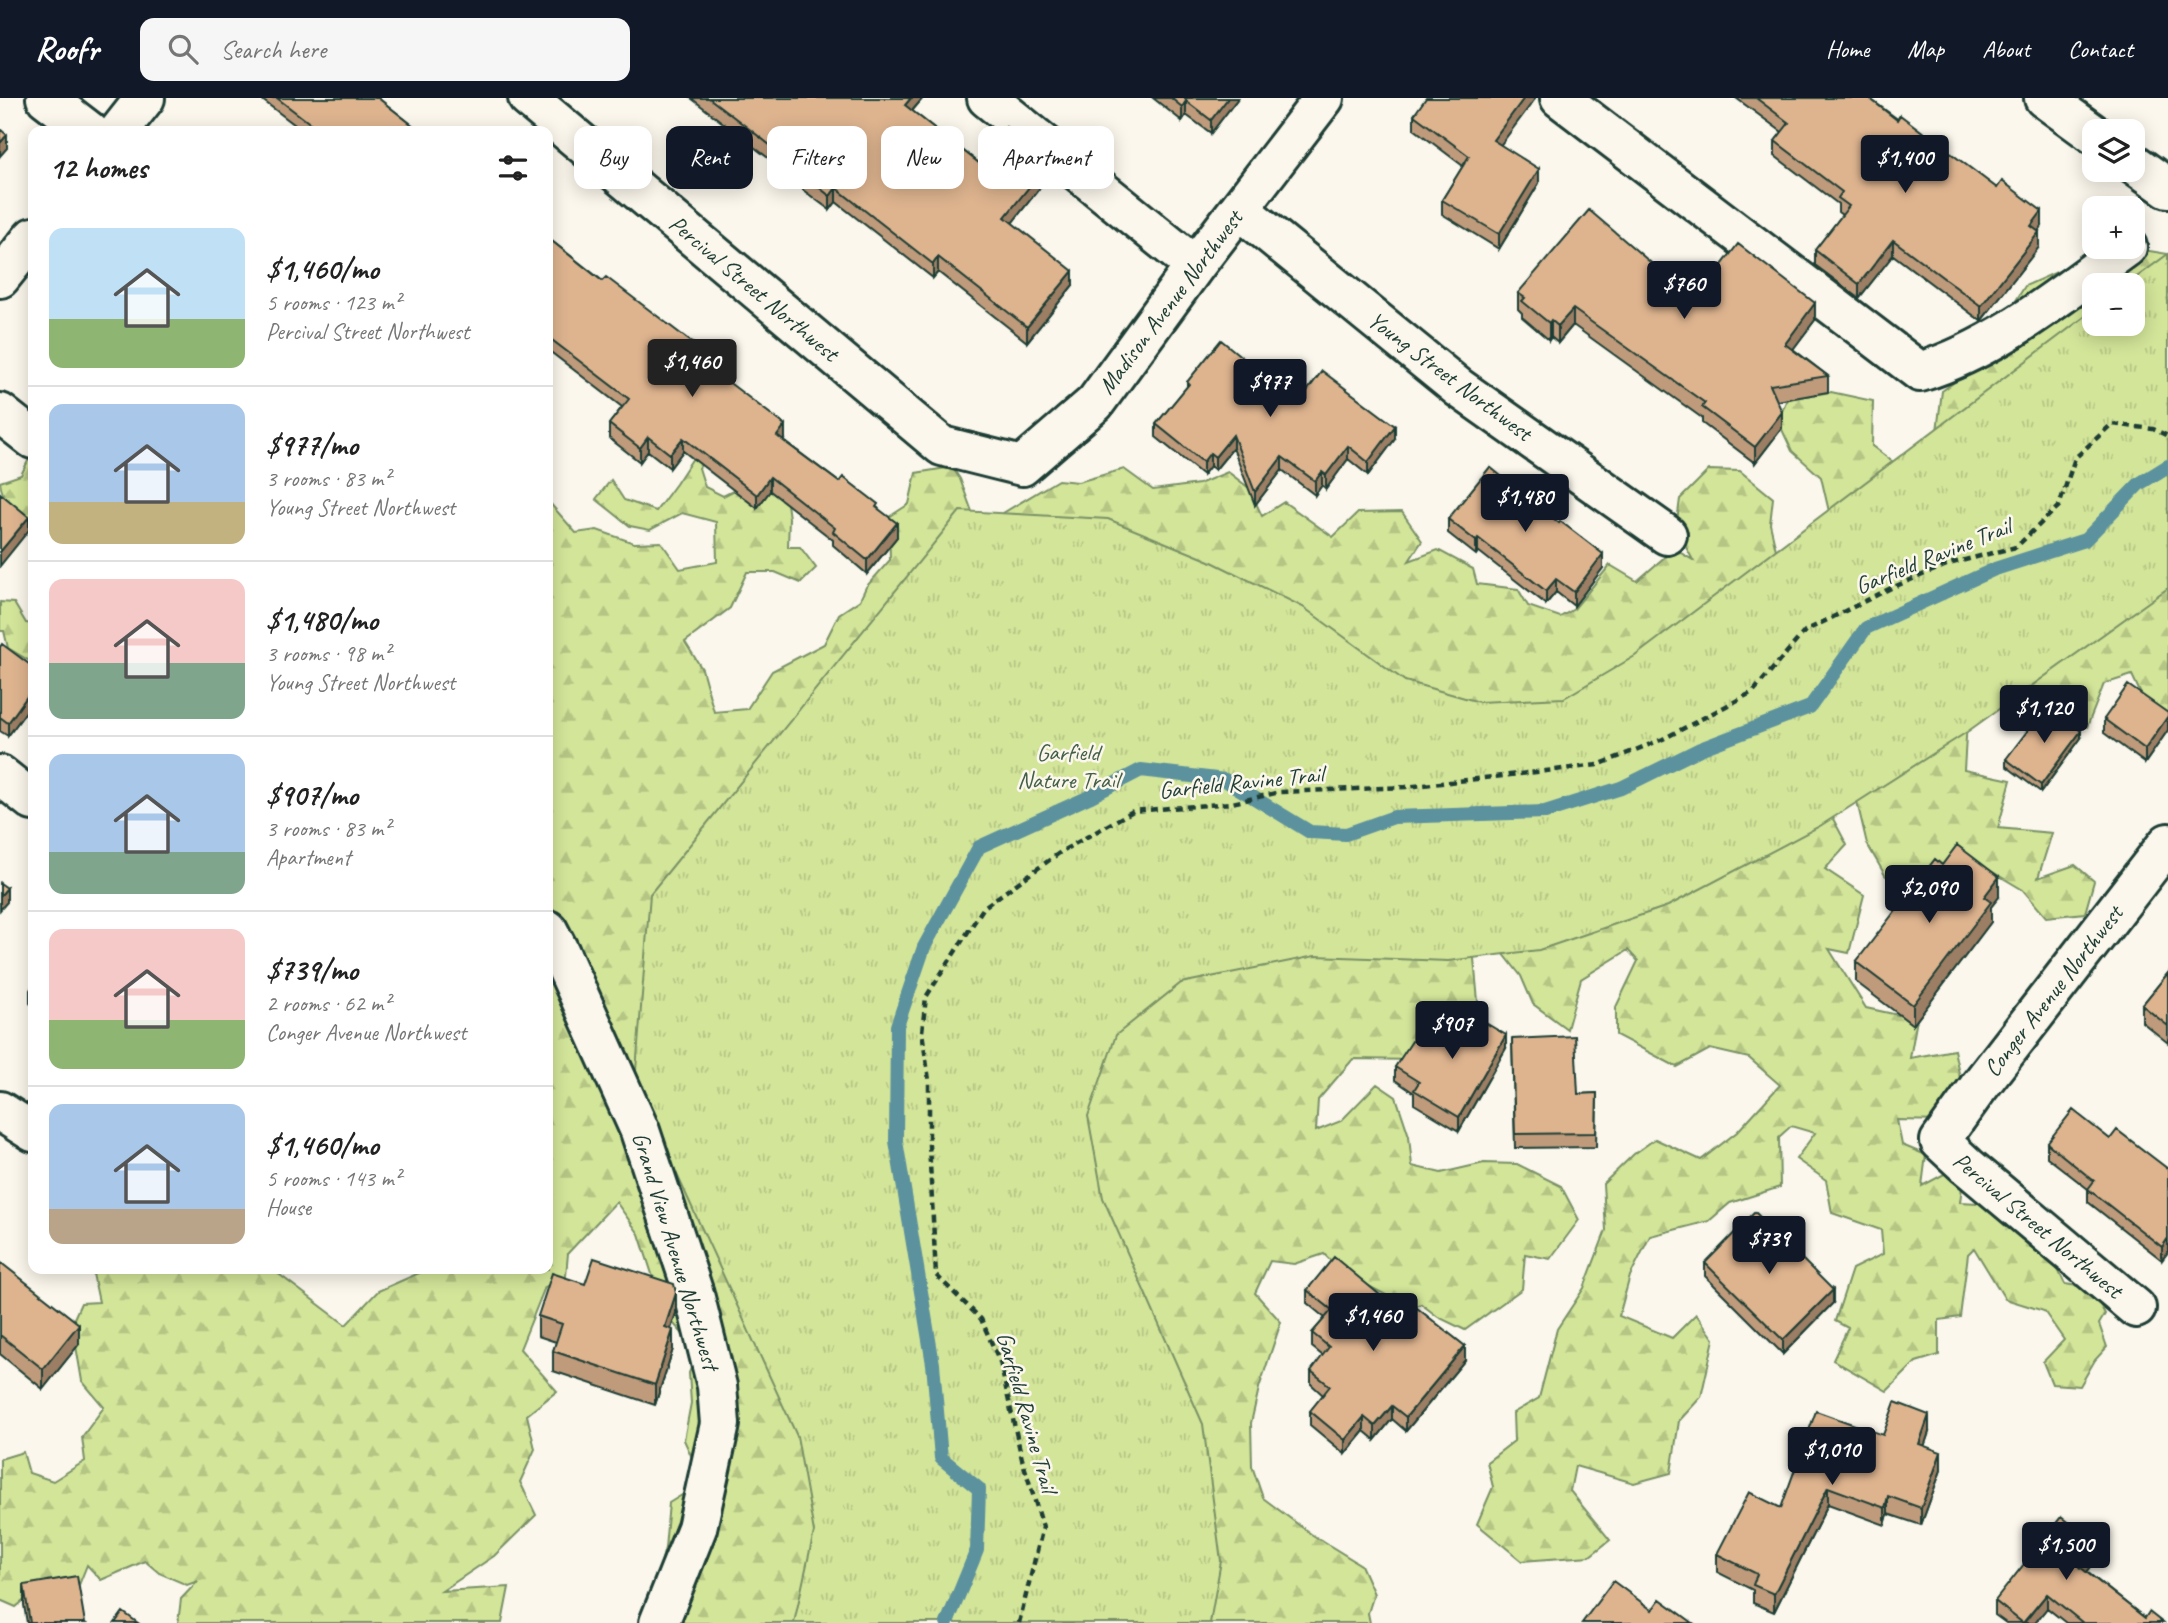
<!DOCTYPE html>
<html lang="en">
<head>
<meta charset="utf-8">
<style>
	body { margin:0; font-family:Caveat,sans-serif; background:#f6f6f6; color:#222; height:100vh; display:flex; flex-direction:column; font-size:26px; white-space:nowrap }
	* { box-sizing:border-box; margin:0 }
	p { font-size:23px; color:#767676 }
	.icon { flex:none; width:38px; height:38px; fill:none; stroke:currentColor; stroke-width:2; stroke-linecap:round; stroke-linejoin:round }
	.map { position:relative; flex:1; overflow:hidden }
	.side { position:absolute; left:28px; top:28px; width:525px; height:1148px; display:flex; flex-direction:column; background:#fff; border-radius:14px; box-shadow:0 4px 18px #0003 }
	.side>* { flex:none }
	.banner { position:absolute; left:574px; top:28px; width:665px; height:63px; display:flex; gap:14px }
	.buttons { position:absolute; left:2082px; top:21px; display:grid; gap:14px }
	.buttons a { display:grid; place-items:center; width:63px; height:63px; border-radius:14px; background:#fff; box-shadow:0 4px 18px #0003; font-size:35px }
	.price { position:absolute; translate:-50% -60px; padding:0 16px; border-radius:7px; background:#111827; color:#fff; font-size:23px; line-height:46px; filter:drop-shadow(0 2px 4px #0008) }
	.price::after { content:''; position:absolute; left:50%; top:42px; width:21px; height:16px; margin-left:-10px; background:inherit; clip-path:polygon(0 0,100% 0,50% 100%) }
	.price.current { background:#222; color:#fff }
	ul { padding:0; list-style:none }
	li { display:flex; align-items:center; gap:21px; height:175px; padding:0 21px }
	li+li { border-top:2px solid #e0e0e0 }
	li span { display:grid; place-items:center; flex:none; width:196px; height:140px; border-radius:14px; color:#555 }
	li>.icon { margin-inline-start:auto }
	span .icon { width:84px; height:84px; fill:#fffc; stroke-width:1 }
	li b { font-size:30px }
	h2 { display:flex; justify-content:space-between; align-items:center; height:84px; padding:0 21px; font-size:30px }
	.pill { padding:0 24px; border-radius:14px; background:#fff; box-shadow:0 4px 18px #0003; font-size:24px; line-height:63px }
	.pill.current { background:#111827; color:#fff }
	header { display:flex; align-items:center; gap:42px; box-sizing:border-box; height:98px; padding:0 35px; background:#111827; color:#fff }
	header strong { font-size:33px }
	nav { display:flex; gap:38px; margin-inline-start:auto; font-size:24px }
	.search { width:490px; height:63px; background:#f6f6f6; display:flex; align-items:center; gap:18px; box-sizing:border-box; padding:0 24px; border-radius:14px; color:#767676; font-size:26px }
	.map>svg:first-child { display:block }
	.forest { fill:url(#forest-firs); stroke:#799166; stroke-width:2; fill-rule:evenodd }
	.park { fill:url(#park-tufts); stroke:#799166; stroke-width:2 }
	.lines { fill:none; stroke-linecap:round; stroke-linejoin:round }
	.stream { stroke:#5c929e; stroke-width:14 }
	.minor-casing { stroke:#1f3d34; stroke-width:44 }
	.path { stroke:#1f3d34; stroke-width:4.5; stroke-dasharray:7 5; stroke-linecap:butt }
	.minor { stroke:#fbf7ec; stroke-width:38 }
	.wall { fill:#bf9b7b; stroke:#1f3d34; stroke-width:2 }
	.shaded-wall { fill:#9b7e64; stroke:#1f3d34; stroke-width:2 }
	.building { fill:#deb48f; stroke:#1f3d34; stroke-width:2 }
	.labels { text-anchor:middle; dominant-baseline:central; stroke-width:5; stroke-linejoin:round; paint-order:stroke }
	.street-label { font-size:24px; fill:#1f3d34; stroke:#fbf7ec }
	.park-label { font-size:24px; fill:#435f48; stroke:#fbf7ec }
</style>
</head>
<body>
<header>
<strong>Roofr</strong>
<div class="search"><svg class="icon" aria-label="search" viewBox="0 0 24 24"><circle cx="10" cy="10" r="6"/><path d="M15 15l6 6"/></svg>Search here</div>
<nav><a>Home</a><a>Map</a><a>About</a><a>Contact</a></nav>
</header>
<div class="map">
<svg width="2168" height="1525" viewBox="0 0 2168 1525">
	<defs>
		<pattern id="forest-firs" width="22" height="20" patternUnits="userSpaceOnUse" patternTransform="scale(1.75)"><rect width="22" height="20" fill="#d3e599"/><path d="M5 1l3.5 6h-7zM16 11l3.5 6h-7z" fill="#b5c584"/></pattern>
		<pattern id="park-tufts" width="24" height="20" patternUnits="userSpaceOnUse" patternTransform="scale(1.75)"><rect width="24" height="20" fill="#d3e599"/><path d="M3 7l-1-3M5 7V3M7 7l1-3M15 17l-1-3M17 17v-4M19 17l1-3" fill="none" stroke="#b5c584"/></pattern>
	</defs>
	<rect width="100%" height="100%" fill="#fbf7ec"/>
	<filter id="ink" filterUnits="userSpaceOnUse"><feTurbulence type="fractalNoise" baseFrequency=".0143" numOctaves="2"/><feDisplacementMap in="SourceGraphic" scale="14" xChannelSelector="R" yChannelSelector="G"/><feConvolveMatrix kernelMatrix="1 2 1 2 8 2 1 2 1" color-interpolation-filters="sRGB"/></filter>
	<g filter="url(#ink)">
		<path class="forest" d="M2125 149 2168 156V624L2147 609 2132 577 2104 586 2087 629 2060 616 2018 579 1967 623 1964 672 2011 682 1998 730 2052 735 2038 780 2075 767 2094 783 2085 815 2046 819 2023 792 1986 770 1912 800 1885 777 1867 746 1854 691 1823 702 1847 747 1825 771 1864 797 1849 855 1829 851 1866 910 1917 921 1910 960 1954 952 1962 989 1944 1023 1897 1022 1902 1047 1926 1057 1922 1088 1950 1073 1963 1082 1960 1104 1997 1106 2010 1119 2015 1135 2051 1157 2065 1186 2091 1190 2105 1216 2099 1226 2107 1249 2095 1262 2080 1288 2052 1286 2043 1264 2064 1242 2044 1213 2005 1201 1974 1150 1968 1156 1960 1219 1939 1222V1257L1916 1264 1887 1293 1833 1262 1848 1230 1835 1223 1852 1171 1883 1156 1881 1132 1832 1115 1826 1082 1796 1061 1815 1035 1791 1028 1779 1039 1780 1089 1730 1105 1709 1123 1650 1138 1630 1178 1619 1218 1672 1240 1696 1216 1714 1241 1701 1299 1679 1323 1671 1375 1634 1385 1575 1368 1570 1393 1610 1442 1590 1458 1522 1463 1477 1426 1493 1389 1487 1364 1514 1343 1513 1315 1539 1300 1557 1231 1584 1190 1606 1132 1603 1086 1634 1056 1655 1041 1701 1062 1737 1034 1780 987 1749 960 1710 951 1677 969 1616 937V909L1638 863 1628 852 1581 881 1567 931 1533 906 1521 878 1496 846 1473 850 1479 914 1438 934 1417 962 1353 961 1318 1002 1316 1033 1341 1023 1377 986 1396 999 1409 1038 1412 1068 1441 1075 1484 1065 1517 1066 1561 1088 1579 1122 1550 1161 1525 1156 1522 1191 1465 1232 1438 1219 1421 1206 1396 1216 1386 1197 1342 1174 1324 1156 1294 1166 1270 1163 1255 1195 1281 1224 1259 1290 1251 1325 1252 1368 1263 1400 1311 1436 1361 1467 1374 1496 1368 1515 1370 1525H645L665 1450 669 1405 703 1384 684 1342 691 1305 689 1275 698 1253 665 1216 639 1136 616 1104 568 1155 566 1178 545 1189 520 1251 557 1293 527 1317 535 1351 520 1384 536 1417 494 1458 442 1493 509 1489 502 1525H178L181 1501 198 1483 187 1487 159 1475 145 1463 101 1482 87 1467 79 1487 48 1482 16 1509 0 1502V1361L23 1354 29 1375 53 1383 85 1363 82 1339 104 1309 82 1283 72 1225 81 1205 99 1204 92 1171H272L346 1227 378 1193 428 1171H465L479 1173 483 1171H548V403L576 435 597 432 634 445 661 444 680 471 717 464 716 424 682 415 650 432 630 428 596 401 611 382 624 402 656 413 676 386 725 311 718 340 699 370 705 389 723 398C754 382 755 383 786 398L789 420 788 449H800L816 470 801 485 775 474H747L730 510 685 544 702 571 714 614 747 611 772 573 824 546 839 516 860 502 866 489 890 462 889 419 909 406 916 375 952 369 960 381 978 430 1058 382 1078 384 1124 371 1153 392 1199 386 1228 374 1249 390 1262 418 1284 404 1333 439 1358 415 1402 414 1422 443 1409 463 1438 452 1473 471 1477 486 1518 491 1528 508 1560 519 1574 511 1610 467 1637 483 1674 451 1693 462 1676 431 1680 401 1709 372 1740 373 1773 400 1770 426 1776 452 1819 444 1830 418 1821 379 1792 353 1778 323 1787 301 1831 294 1873 303 1872 348 1905 373 1934 357 1942 293 1974 270 2025 188 2086 161ZM2095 187H2133V226H2095Z
			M33 353V425C18 414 2 405 0 384L21 377Z
			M0 504 14 505 26 525 33 526V565L8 550 4 533H0Z"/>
		<path class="park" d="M2168 156V490L1967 634 1820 728 1668 808 1539 852 1448 863 1315 858 1181 885 1116 937 1088 1018 1103 1100 1203 1326 1221 1463 1210 1525H794L814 1434 797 1338 635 985 650 796 960 413 1108 421 1210 463 1303 509 1405 583 1479 604 1564 600 1635 558 2095 211V226H2133V187H2126Z"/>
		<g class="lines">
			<path class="stream" d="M947 1525 977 1452 979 1391 941 1360 933 1266 896 1043 897 928 924 849 979 749 1089 699 1141 672 1225 682 1310 734 1346 736 1394 719 1545 714 1621 690 1700 651 1810 609 1866 530 1995 471 2085 442 2139 386 2168 368"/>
			<defs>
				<path id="minor" d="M46 0 89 33
					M528 0 942 348 1022 368 1095 305 1195 168 1324 0
					M987 0 1195 168
					M1560 0 1920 274C1998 250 2062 196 2127 149
					M2044 0 2095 37
					M119 33 145 0
					M2133 65 2168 90
					M1239 111 1459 290 1667 437
					M0 180 33 139
					M0 315 33 341
					M0 677 33 703
					M548 832 560 855 640 1033 694 1196 717 1288 720 1326 697 1430 659 1525
					M0 1013 33 1034
					M2136 1210 1967 1068 1940 1043 1978 990 2168 745"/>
			</defs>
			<use href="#minor" class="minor-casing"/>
			<path class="path" d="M1019 1525 1043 1429 1022 1361 1000 1264 981 1221 936 1177 929 1047V982L922 934 926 899 984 809 1062 753 1133 713 1232 705 1280 694 1406 689 1598 667 1663 641 1753 594 1805 533 1891 490 1949 466 2016 449 2059 408 2075 360 2112 326 2153 331 2168 338"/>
			<use href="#minor" class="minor"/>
		</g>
		<path class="wall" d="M261 0H378L420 33H303L261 1Z
			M691 0H923L912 13 979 65 1049 78 1012 125 1073 187 1027 244 938 174 933 180 836 104 830 112 803 92V87Z
			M1153 0H1238L1211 35 1186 17 1182 23Z
			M1535 0 1500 47 1539 85 1499 151 1442 116V102L1463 68 1414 31V17Z
			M1736 0H1869L2042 128 2038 134 2039 149 1981 223 1893 157 1859 200 1815 167V152L1842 117 1838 114V106L1775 58V43L1782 34Z
			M548 140 711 268 785 341 783 342 839 384 878 410 897 439 867 476 833 447V442L770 393 757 410 683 353 670 370 648 353 640 364 609 340V326L622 309 548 252Z
			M1670 181 1703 192 1815 222 1793 251 1828 278V294L1777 303 1782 330 1755 365 1702 325V320L1573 227 1558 245 1551 239 1549 242 1522 219V215L1518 211V195Z
			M1187 284 1298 305 1395 341 1368 377 1348 361 1326 391 1322 387 1315 397 1282 372 1255 407 1233 350 1215 372 1210 368 1203 377 1156 339V326L1187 289Z
			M1448 421 1603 470 1574 508 1556 494 1546 506 1478 453 1476 457 1448 435Z
			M0 549 33 569V604L8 638 0 633Z
			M2168 615V632L2145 665 2104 635V621Z
			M2081 640 2041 694 2006 668V661Z
			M1942 767 1999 799 1991 809V824L1913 927 1856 884V864Z
			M2168 875V945L2142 924V907Z
			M33 887V908L30 905V892Z
			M1512 941 1578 996 1597 995 1596 1049 1515 1050Z
			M1442 945 1506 950 1459 1033 1414 1006V995L1395 982V969Z
			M2110 1041 2168 1071V1154L2162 1162 2088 1104V1091L2047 1059V1045Z
			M0 1164 79 1246 43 1291 0 1256Z
			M1705 1165 1833 1205 1783 1256 1705 1178Z
			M1307 1192 1409 1221 1465 1262 1406 1333 1392 1321 1375 1342 1364 1333 1345 1356 1310 1327V1313L1323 1297 1311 1286V1273L1323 1258 1312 1249V1235L1325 1220 1307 1205Z
			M676 1215 671 1231 673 1251 655 1307 553 1273V1253L556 1244 538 1238V1218Z
			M1929 1334 1924 1348 1941 1372 1921 1427 1888 1416 1885 1427 1828 1406 1774 1514 1753 1505V1492L1717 1474V1456L1883 1337Z
			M2097 1461 2087 1474 2145 1520 2163 1525H2066L2047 1510 2035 1525H2006L1995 1517V1503Z
			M24 1487 85 1525H27L24 1507Z"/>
		<path class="shaded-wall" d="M911 0H923L905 21V7Z
			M1228 0H1238L1211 35V22Z
			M1524 0H1535V1L1493 57V42Z
			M1186 3V17L1182 23V9Z
			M7 37V50L0 58V45Z
			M1049 64V78L1005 134V119Z
			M1539 71V85L1499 151V136Z
			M836 90V104L830 112V98Z
			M2042 113V128L2031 143V128Z
			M2039 134V149L1981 223V208Z
			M1893 142V157L1859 200V186Z
			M938 159V174L933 180V166Z
			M1073 173V187L1027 244V229Z
			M1815 205V222L1785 262V246Z
			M1573 211V227L1558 245V228Z
			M1551 222V239L1549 242V225Z
			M1782 314V330L1755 365V349Z
			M785 327V341L777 351V338Z
			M1395 328V341L1368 377V364Z
			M1233 337V350L1215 372V359Z
			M648 339V353L640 364V350Z
			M683 340V353L670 370V356Z
			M1348 348V361L1326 391V377Z
			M1210 355V368L1203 377V364Z
			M1282 359V372L1255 407V394Z
			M1322 374V387L1315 397V383Z
			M770 379V393L757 410V397Z
			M29 419V432L0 468V454Z
			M897 425V439L867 476V462Z
			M1478 440V453L1476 457V443Z
			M1603 456V470L1574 508V494Z
			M1556 481V494L1546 506V493Z
			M33 590V604L8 638V625Z
			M2168 618V632L2145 665V651Z
			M2081 633V640L2041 694V687Z
			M1999 779V799L1991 809V824L1913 927V907L1984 799Z
			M7 790V804L0 812V798Z
			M1506 937V950L1459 1033V1019Z
			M2168 1140V1154L2162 1162V1149Z
			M1833 1192V1205L1783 1256V1242Z
			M676 1195V1215L665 1249V1229Z
			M79 1226V1246L43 1291V1271Z
			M673 1232V1251L655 1307V1287Z
			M1465 1248V1262L1406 1333V1319Z
			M1392 1308V1321L1375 1342V1328Z
			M1929 1317V1334L1919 1364V1346Z
			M1364 1319V1333L1345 1356V1342Z
			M1941 1354V1372L1921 1427V1410Z
			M1828 1389V1406L1774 1514V1496Z
			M1888 1398V1416L1885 1427V1410Z
			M2097 1447V1461L2080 1483V1469Z
			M2047 1496V1510L2035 1525H2024Z"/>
		<path class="building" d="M277 0H378L420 33H320Z
			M709 0H911L905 7 979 65 1006 29 1049 64 1005 119 1073 173 1027 229 938 159 933 166 836 90 830 98 803 77 805 74Z
			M1171 0H1228L1211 22 1186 3 1182 9Z
			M1426 0H1524L1493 42 1539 71 1499 136 1442 102 1469 58 1414 17Z
			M1756 0H1869L1897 22 1900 17 1997 90 2002 83 2042 113 2031 128 2039 134 1981 208 1893 142 1859 186 1815 152 1849 108 1838 100 1842 94 1775 43 1789 25Z
			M0 31 7 37 0 45Z
			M1589 112 1670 181 1676 172 1703 192 1738 146 1815 205 1785 246 1828 278 1770 287 1782 314 1755 349 1702 309 1705 305 1573 211 1558 228 1551 222 1549 225 1522 203 1525 200 1518 195Z
			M548 140 602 183 606 179 711 259 707 264 729 281 727 283 785 327 777 338 839 384 843 379 878 406 876 409 897 425 867 462 833 434 835 430 770 379 757 397 683 340 670 356 648 339 640 350 609 326 629 301 548 239Z
			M1221 242 1298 305 1322 273 1395 328 1368 364 1348 348 1326 377 1322 374 1315 383 1282 359 1255 394 1233 337 1215 359 1210 355 1203 364 1156 326 1189 286 1187 284Z
			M1490 369 1559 425 1560 423 1603 456 1574 494 1556 481 1546 493 1478 440 1476 443 1448 421Z
			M0 395 29 419 0 454Z
			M2 546 33 569V590L8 625 0 619V549Z
			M2128 587 2168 615V618L2145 651 2104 621Z
			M2047 607 2081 633 2041 687 2006 661Z
			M1957 747 1999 779 1984 799 1991 804 1913 907 1856 864 1935 761 1942 767Z
			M0 785 7 790 0 798Z
			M2168 875V928L2142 907Z
			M1462 911 1506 937 1459 1019 1414 992 1419 984 1395 969 1420 931 1442 945Z
			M1575 938 1578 996 1597 995 1596 1035 1515 1036 1512 941Z
			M2073 1012 2110 1041 2117 1032 2168 1071V1140L2162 1149 2088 1091 2094 1083 2047 1045Z
			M1755 1114 1833 1192 1783 1242 1705 1165Z
			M1334 1159 1409 1221 1417 1210 1465 1248 1406 1319 1392 1308 1375 1328 1364 1319 1345 1342 1310 1313 1330 1288 1311 1273 1329 1249 1312 1235 1332 1212 1307 1192Z
			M594 1160 674 1186 676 1195 665 1229 673 1232 655 1287 553 1253 562 1226 538 1218 552 1175 585 1186Z
			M0 1164 79 1226 43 1271 0 1237Z
			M1895 1304 1929 1317 1919 1346 1941 1354 1921 1410 1888 1398 1885 1410 1828 1389 1774 1496 1753 1487 1757 1476 1717 1456 1749 1394 1781 1410 1816 1313 1883 1337Z
			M2061 1419 2097 1447 2080 1469 2145 1520 2149 1514 2163 1525H2083L2047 1496 2023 1525 1995 1503Z
			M77 1478 85 1525H30L24 1487Z
			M1613 1483 1652 1512 1660 1501 1693 1525H1582Z
			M123 1514 138 1525H115Z"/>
	</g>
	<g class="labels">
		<g class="street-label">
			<text transform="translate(754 190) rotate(40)">Percival Street Northwest</text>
			<text transform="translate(1170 204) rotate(-53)">Madison Avenue Northwest</text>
			<text transform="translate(1450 278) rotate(37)">Young Street Northwest</text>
			<text transform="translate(1933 458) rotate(-22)">Garfield Ravine Trail</text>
			<text transform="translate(1241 684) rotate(-6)">Garfield Ravine Trail</text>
			<text transform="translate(2053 893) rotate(-52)">Conger Avenue Northwest</text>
			<text transform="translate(2038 1127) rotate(40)">Percival Street Northwest</text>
			<text transform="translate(676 1153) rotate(73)">Grand View Avenue Northwest</text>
			<text transform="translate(1027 1314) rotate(74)">Garfield Ravine Trail</text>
		</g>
		<g class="park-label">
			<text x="1068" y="654">Garfield<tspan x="1068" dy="28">Nature Trail</tspan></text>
		</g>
	</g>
</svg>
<div class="buttons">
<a><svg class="icon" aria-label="layers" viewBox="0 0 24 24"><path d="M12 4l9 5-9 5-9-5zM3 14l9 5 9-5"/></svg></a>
<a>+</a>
<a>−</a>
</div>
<b class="price" style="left:1905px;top:97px">$1,400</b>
<b class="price" style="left:1684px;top:223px">$760</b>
<b class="price current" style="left:692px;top:301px">$1,460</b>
<b class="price" style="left:1270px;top:321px">$977</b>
<b class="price" style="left:1525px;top:436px">$1,480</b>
<b class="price" style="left:2044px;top:647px">$1,120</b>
<b class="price" style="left:1929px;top:827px">$2,090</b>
<b class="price" style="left:1452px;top:963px">$907</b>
<b class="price" style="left:1769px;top:1178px">$739</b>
<b class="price" style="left:1373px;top:1255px">$1,460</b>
<b class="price" style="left:1832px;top:1389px">$1,010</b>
<b class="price" style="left:2066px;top:1484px">$1,500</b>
<div class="banner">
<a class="pill">Buy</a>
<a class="pill current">Rent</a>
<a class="pill">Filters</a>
<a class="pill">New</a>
<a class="pill">Apartment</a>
</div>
<section class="side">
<h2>12 homes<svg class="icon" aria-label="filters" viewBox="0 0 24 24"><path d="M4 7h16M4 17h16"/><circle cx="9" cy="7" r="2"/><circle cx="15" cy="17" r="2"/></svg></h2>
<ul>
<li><span style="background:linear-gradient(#bfe0f5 65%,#8fb573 0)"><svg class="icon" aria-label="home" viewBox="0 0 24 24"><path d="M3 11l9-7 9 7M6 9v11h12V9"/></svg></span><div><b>$1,460/mo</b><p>5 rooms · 123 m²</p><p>Percival Street Northwest</p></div></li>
<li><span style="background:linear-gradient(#a9c7e8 70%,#c2b280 0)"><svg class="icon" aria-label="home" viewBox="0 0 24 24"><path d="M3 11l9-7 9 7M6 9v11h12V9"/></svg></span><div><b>$977/mo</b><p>3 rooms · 83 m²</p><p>Young Street Northwest</p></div></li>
<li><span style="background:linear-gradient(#f6c9c9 60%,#7fa58c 0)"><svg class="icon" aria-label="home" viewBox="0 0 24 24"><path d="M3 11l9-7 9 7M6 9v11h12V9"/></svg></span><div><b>$1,480/mo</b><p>3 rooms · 98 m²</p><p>Young Street Northwest</p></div></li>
<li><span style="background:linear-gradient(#a9c7e8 70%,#7fa58c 0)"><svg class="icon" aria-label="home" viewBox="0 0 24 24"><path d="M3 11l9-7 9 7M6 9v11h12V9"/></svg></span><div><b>$907/mo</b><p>3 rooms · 83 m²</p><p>Apartment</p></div></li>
<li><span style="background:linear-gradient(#f6c9c9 65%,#8fb573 0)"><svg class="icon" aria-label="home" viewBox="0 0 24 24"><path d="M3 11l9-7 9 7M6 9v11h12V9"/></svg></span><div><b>$739/mo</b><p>2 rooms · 62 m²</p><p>Conger Avenue Northwest</p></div></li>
<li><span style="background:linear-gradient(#a9c7e8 75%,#b9a48a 0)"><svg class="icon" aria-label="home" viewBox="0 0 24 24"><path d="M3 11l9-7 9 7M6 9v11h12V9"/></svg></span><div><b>$1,460/mo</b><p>5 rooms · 143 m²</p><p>House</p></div></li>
</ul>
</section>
</div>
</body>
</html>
